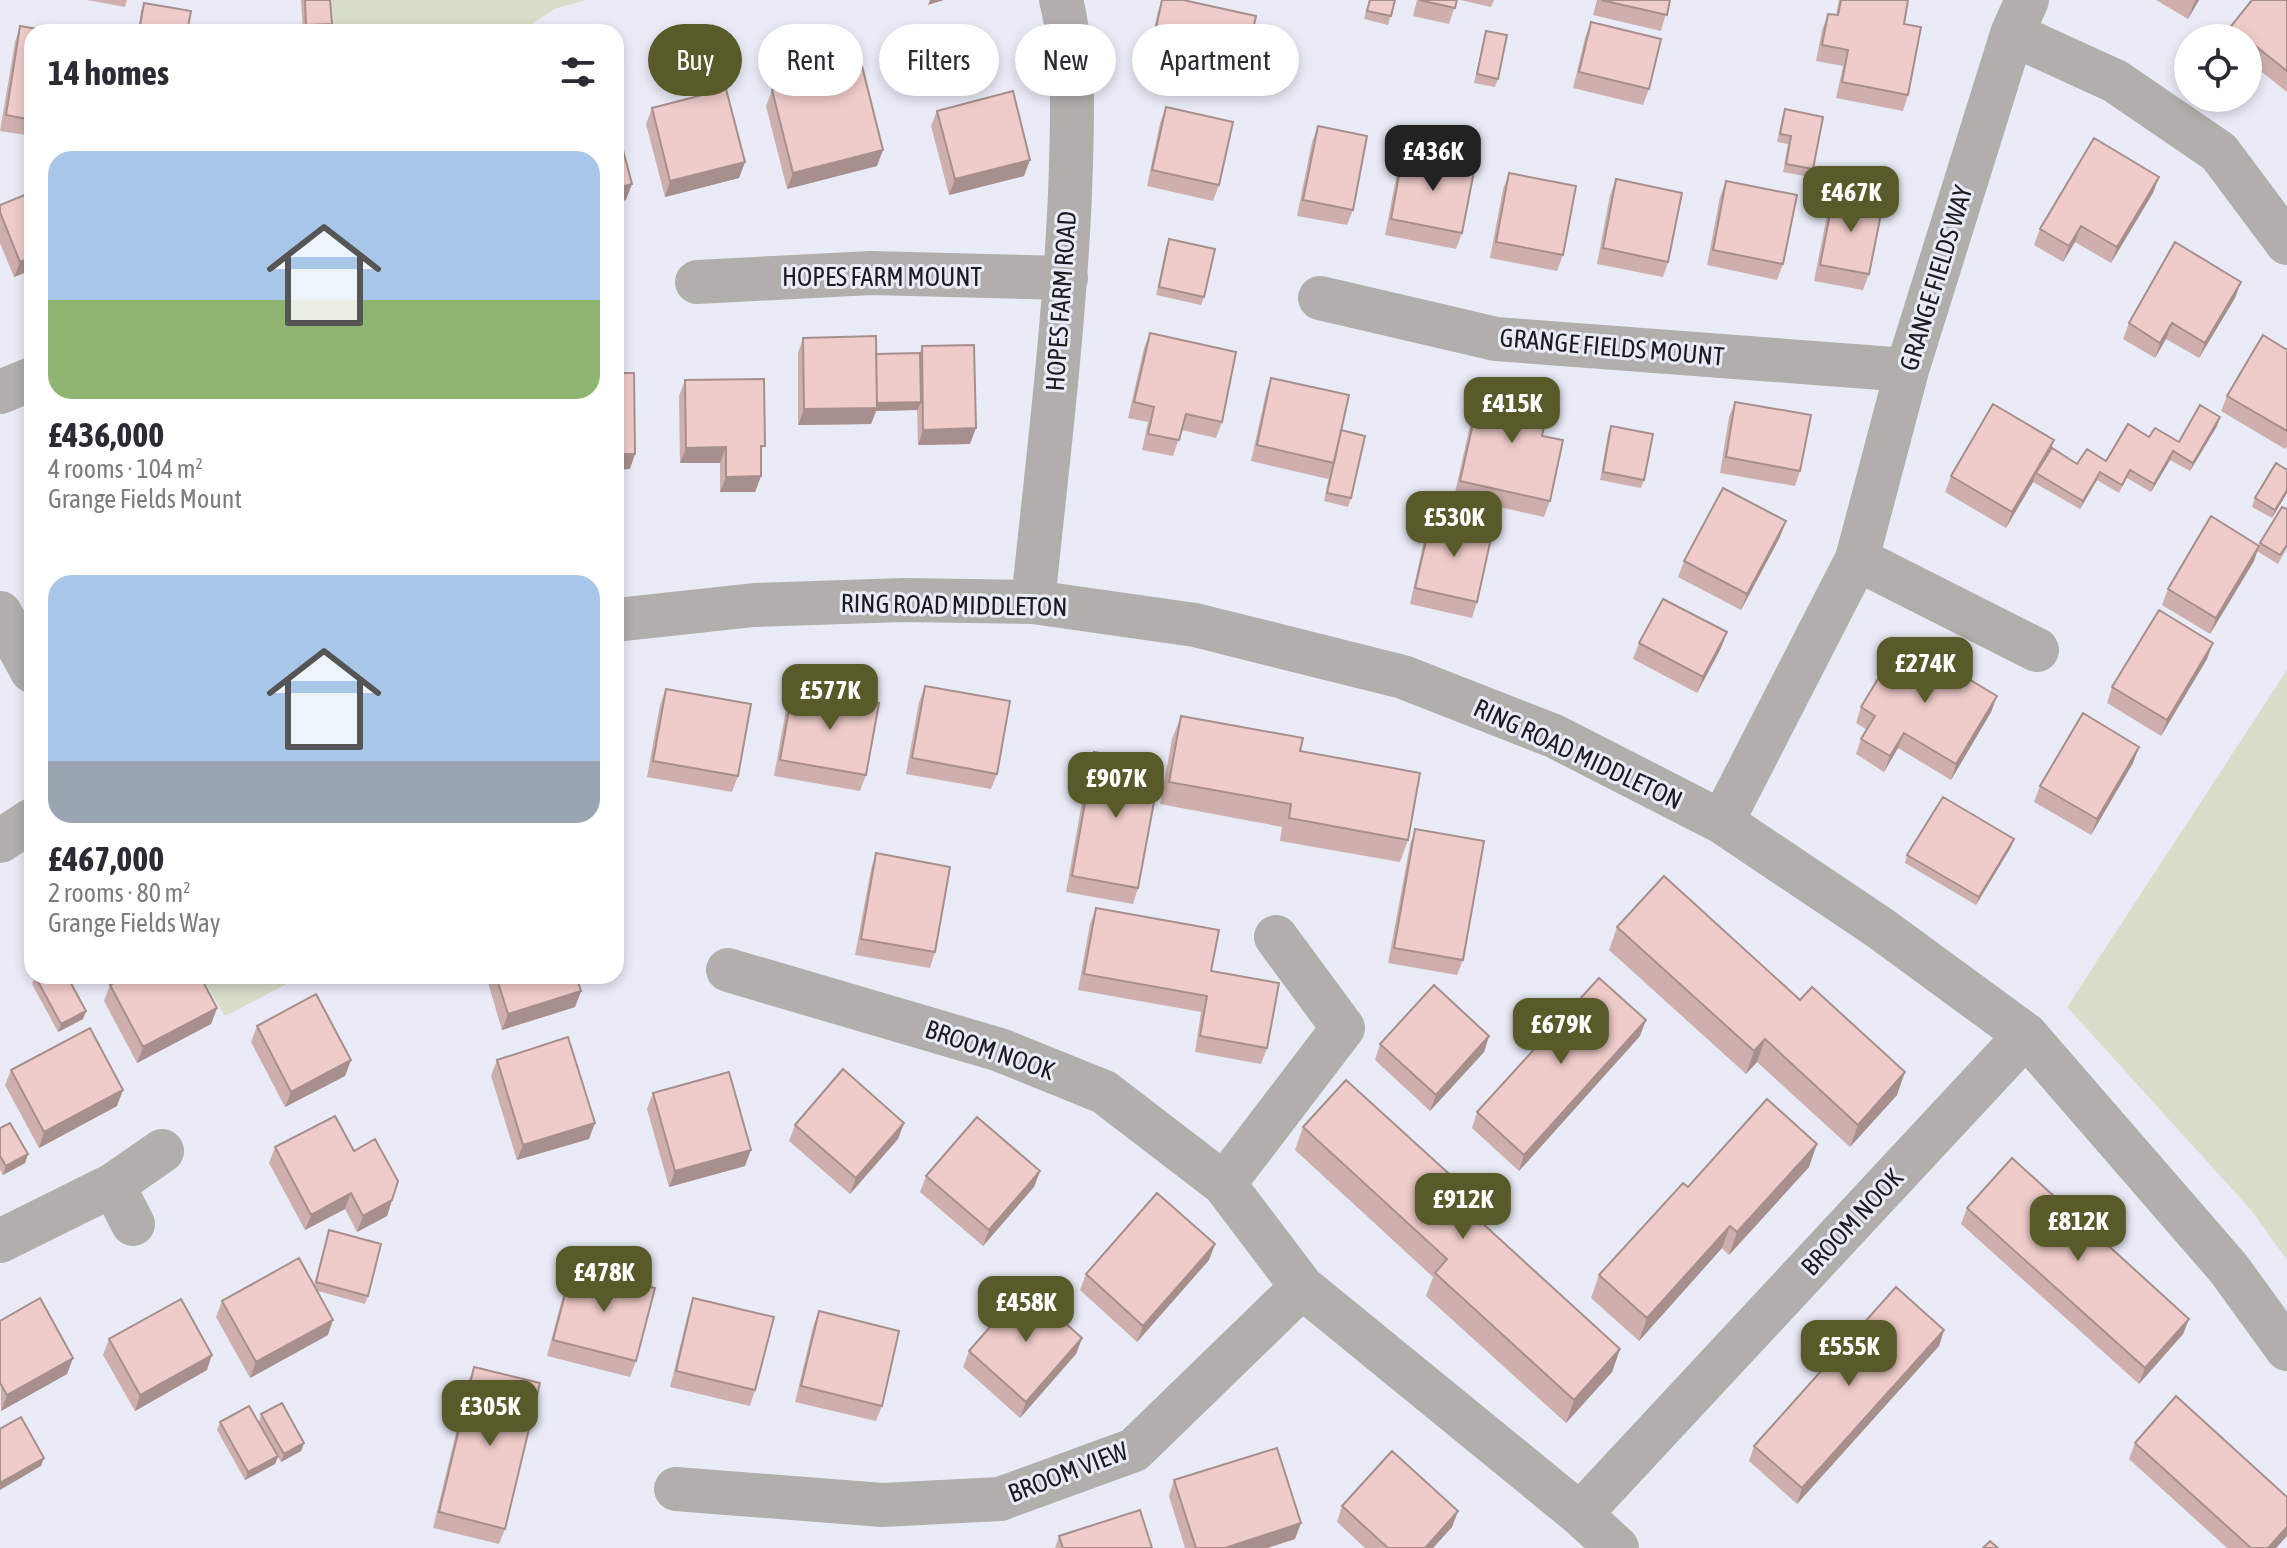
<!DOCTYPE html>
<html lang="en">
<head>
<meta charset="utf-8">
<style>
	body { margin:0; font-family:"Asap Condensed",sans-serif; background:#f2f2f3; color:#2b2b33; height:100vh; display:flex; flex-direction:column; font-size:30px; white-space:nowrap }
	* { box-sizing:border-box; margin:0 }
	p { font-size:26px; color:#7c7c81 }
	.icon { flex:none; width:44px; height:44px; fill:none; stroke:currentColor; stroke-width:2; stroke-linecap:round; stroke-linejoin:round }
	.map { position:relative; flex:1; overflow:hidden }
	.panel { position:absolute; left:24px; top:24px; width:600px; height:960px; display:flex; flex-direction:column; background:#fff; border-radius:24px; box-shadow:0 4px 12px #0003 }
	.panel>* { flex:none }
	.banner { position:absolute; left:648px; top:24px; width:760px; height:72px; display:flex; gap:16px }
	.tools { position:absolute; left:2174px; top:24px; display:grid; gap:16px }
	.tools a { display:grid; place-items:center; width:88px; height:88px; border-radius:50%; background:#fff; box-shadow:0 4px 12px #0003; font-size:40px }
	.price { position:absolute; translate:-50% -68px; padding:0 18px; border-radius:16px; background:#585b29; color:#fff; font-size:26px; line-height:52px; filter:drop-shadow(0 2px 4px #0008) }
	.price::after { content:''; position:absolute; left:50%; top:48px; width:24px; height:18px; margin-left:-12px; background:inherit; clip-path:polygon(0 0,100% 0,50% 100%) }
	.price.selected { background:#222; color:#fff }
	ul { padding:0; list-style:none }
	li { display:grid; align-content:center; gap:16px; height:424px; padding:0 24px }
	li span { display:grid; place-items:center; height:248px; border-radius:24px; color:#555 }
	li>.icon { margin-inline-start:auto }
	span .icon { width:144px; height:144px; fill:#fffc; stroke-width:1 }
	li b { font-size:34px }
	h2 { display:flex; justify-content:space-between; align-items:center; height:96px; padding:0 24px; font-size:34px }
	.pill { padding:0 28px; border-radius:36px; background:#fff; box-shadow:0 4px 12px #0003; font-size:28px; line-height:72px }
	.pill.selected { background:#585b29; color:#fff }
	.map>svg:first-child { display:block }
	.green { fill:#d9decb }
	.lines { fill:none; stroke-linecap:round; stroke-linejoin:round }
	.minor { stroke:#b1afab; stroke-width:44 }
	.tertiary { stroke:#b1afab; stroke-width:44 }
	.wall { fill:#ceafae }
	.shaded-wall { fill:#a78f8d }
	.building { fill:#efccca; stroke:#a78f8d; stroke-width:2 }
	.labels { text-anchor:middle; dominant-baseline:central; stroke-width:6; stroke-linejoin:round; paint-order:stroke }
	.street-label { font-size:26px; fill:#1b1c20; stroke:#e9ecf7 }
</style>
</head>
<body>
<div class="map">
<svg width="2287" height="1548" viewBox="0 0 2287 1548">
	<rect width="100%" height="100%" fill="#e9ecf7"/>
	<path class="green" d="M328 0H586L554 9 520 32H331Z
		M2287 670V1260L2251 1210 2067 1007Z
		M201 976H302L225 1016Z"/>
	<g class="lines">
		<path class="minor" d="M2012 34 2115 81 2219 152 2287 243
			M697 282 871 273 1066 278
			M1320 298 1496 339 1907 370
			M0 392 32 379
			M1857 559 2037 650
			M1033 602C1047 466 1064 331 1070 194 1072 134 1076 58 1061 0
			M0 613 32 671
			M1722 822 1857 559 1907 370 2012 34 2027 0
			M728 970 1000 1050 1104 1092 1224 1184 1302 1287 1580 1514
			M1224 1184 1343 1028 1276 937
			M113 1185 133 1224
			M0 1241 113 1185 162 1151
			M676 1489 882 1505 1000 1499 1134 1450 1302 1287
			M1617 1548 1580 1514 2026 1035"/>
		<path class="tertiary" d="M616 620 754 605 904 600 1033 602 1195 625 1403 677 1554 736 1722 822 1880 928 2026 1035 2229 1269 2287 1349
			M0 841 32 820"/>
	</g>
	<path class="wall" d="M87 0H127L125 7Z
		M301 0H330L332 24 329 32H303Z
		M1162 0 1249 49 1244 65 1222 60 1218 76 1212 92 1143 77 1158 11Z
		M1369 0H1395L1388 25 1364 19Z
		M1417 0H1457L1449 24 1413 16Z
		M1460 0H1494L1491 7Z
		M1597 0H1670L1661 31 1593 15Z
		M1839 0H1908L1904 24 1908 95 1903 111 1836 98 1843 66 1816 61 1822 30 1828 14 1836 15Z
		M2156 0H2199L2188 19Z
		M2287 0V92L2248 61V38H2226L2231 26Z
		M144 3 187 32H138L141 11Z
		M1591 22 1649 89 1643 105 1573 88 1585 38Z
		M20 26 32 32V136L0 131 15 42Z
		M1486 31 1498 79 1495 87 1474 83 1484 39Z
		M784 70 877 166 787 189 766 106 772 90 779 88 778 86Z
		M1166 107 1219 185 1213 201 1147 186 1160 123Z
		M652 108 745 162 739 178 665 197 646 124Z
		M1785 109 1813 169 1810 177 1783 172 1788 144 1777 142 1782 118Z
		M937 111 1024 176 949 195 931 126Z
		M1318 126 1353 210 1347 225 1297 216 1312 142Z
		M1403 153 1462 233 1456 249 1385 235 1398 168Z
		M1509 173 1563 255 1557 271 1490 258 1503 189Z
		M1616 179 1668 262 1663 277 1597 264 1610 195Z
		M1726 181 1783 264 1777 280 1707 265 1720 197Z
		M2153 193 2111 263 2075 242 2063 262 2034 245 2040 229Z
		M1834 194 1869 274 1863 290 1814 281 1828 210Z
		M0 205 32 270 14 277 0 243Z
		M1169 239 1204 297 1201 305 1156 295 1166 247Z
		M2235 298 2199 358 2166 339 2155 358 2123 339 2129 323Z
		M1150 333 1222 422 1216 438 1182 430 1173 456 1142 450 1148 422 1128 418 1144 348Z
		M803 338 876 354 920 353 922 346 970 444 918 445 917 410 876 411 871 424 798 425V353Z
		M2287 350V446L2285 449 2221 411 2227 396Z
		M1271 378 1341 430 1351 498 1348 507 1324 501 1329 476 1328 479 1251 461 1266 393Z
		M685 380 761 459V476L755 492H720V463H680L679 396Z
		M1482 384 1542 436 1550 501 1544 517 1454 497 1476 399Z
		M1735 402 1800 471 1795 486 1720 473 1729 417Z
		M2220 417 2217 426 2190 471 2170 460 2151 492 2127 478 2119 493 2097 480 2080 509 2033 482 2006 528 1945 492 1951 476 2051 448 2077 464 2106 461 2149 437 2179 442Z
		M1611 426 1644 480 1641 488 1600 480 1608 434Z
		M2287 470V493L2272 518 2252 507 2255 498Z
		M32 480V502L28 492Z
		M1432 515 1477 602 1472 618 1410 604 1426 531Z
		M1780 537 1741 610 1678 577 1684 561Z
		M2260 543 2287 548 2278 564 2257 551Z
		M2254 561 2210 634 2162 605 2168 589Z
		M1727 632 1721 648 1697 693 1633 659 1639 643Z
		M2207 659 2161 736 2107 703 2112 687Z
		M925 686 997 774 991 789 906 774 919 702Z
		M793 688 866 775 860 791 774 776 787 704Z
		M666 689 738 776 732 792 647 777 660 705Z
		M1997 696 1991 712 1951 780 1898 748 1884 772 1856 754 1861 739 1867 730 1856 723 1861 707Z
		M1181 716 1408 840 1400 862 1280 841 1282 827 1160 804 1172 739Z
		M1094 752 1138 888 1133 904 1066 892 1088 768Z
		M2133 763 2091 835 2034 802 2040 786Z
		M1415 829 1463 960 1457 975 1388 963 1410 845Z
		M2011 847 1976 905 1905 863 1907 855Z
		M876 853 935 952 930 968 855 955 871 869Z
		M1096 908 1211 971 1267 1048 1261 1064 1195 1052 1201 1012 1078 990 1090 924Z
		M1617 927 1897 1095 1850 1147 1757 1062 1746 1074 1609 950Z
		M35 976 86 1011 83 1019 58 1032 32 984Z
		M486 976H576L581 991 575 1007 502 1030Z
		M110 985 217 1008 211 1024 137 1063 104 1001Z
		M257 1026 351 1060 345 1076 285 1107 251 1042Z
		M1489 1036 1484 1052 1430 1111 1375 1060 1380 1044Z
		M1640 1036 1519 1171 1472 1128 1477 1112Z
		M497 1060 589 1139 517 1160 491 1076Z
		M11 1070 117 1106 39 1148 5 1085Z
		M653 1093 745 1166 669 1187 647 1109Z
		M904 1123 898 1139 850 1194 789 1141 795 1125Z
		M1303 1127 1491 1212 1486 1226 1620 1349 1612 1372 1566 1423 1426 1296 1433 1277 1295 1150Z
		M0 1128 28 1154 25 1163 3 1175 0 1170Z
		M275 1147 354 1151 392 1200 387 1216 357 1232 345 1209 305 1230 269 1163Z
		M1809 1167 1729 1255 1722 1248 1639 1341 1591 1298 1599 1275 1688 1187Z
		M1040 1171 1034 1187 983 1246 920 1192 926 1176Z
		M1967 1208 2189 1319 2183 1334 2139 1384 1961 1224Z
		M329 1230 368 1296 365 1304 318 1291 328 1335 250 1378 216 1317 222 1301 314 1285Z
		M1215 1244 1209 1260 1137 1342 1080 1290 1086 1274Z
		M572 1268 636 1361 630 1377 547 1356 566 1284Z
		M693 1298 755 1390 750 1406 670 1387 688 1314Z
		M819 1311 882 1406 876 1421 795 1402 813 1327Z
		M0 1321 73 1358 67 1374 1 1411Z
		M1944 1330 1939 1346 1797 1504 1749 1461 1754 1446Z
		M1082 1338 1076 1354 1020 1418 963 1367 969 1351Z
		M109 1339 207 1370 135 1411 103 1355Z
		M474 1367 505 1529 499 1544 433 1528 468 1383Z
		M261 1414 304 1443 301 1451 281 1462 278 1457 275 1464 245 1480 217 1430 220 1422H259Z
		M2135 1443 2276 1548H2227L2129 1459Z
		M1174 1480 1295 1539 1267 1548H1185L1169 1496Z
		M1342 1506 1458 1511 1452 1527 1433 1548H1365L1337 1522Z
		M1059 1536 1152 1548H1055Z"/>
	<path class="shaded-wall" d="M930 0H944L928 5Z
		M2196 0H2199L2188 19 2194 3Z
		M332 24 329 32H303L306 25Z
		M883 150 877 166 787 189 793 173Z
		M1030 160 1024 176 949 195 955 179Z
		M745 162 739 178 665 197 670 181Z
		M2159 177 2153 193 2111 263 2117 247Z
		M632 184 626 200 616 203V188Z
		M2081 226 2075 242 2063 262 2069 246Z
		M32 257V270L14 277 20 262Z
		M2241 282 2235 298 2199 358 2205 343Z
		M2172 323 2166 339 2155 358 2160 343Z
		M921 402 918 410 876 411 871 424 798 425 804 409 873 403Z
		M2220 417 2217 426 2190 471 2193 463Z
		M976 428 970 444 918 445 923 430Z
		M2054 440 2049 456 2036 473 2033 482 2006 528 2012 512Z
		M726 447 720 463H680L686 448Z
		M2173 451 2170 460 2151 492 2154 484Z
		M616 454H635L630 469 616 470Z
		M2100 472 2097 480 2080 509 2083 501Z
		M761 476 755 492H720L726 477Z
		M2287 490V493L2272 518 2275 510Z
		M1786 521 1780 537 1741 610 1747 594Z
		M2259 546 2254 561 2210 634 2216 618Z
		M1727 632 1721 648 1697 693 1703 677Z
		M2213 643 2207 659 2161 736 2167 720Z
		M1997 696 1991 712 1951 780 1956 764Z
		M1904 733 1898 748 1884 772 1890 756Z
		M2139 747 2133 763 2091 835 2097 819Z
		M2014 839 2011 847 1976 905 1979 897Z
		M581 991 575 1007 502 1030 508 1014Z
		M217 1008 211 1024 137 1063 143 1047Z
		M86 1011 83 1019 58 1032 61 1024Z
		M1646 1020 1640 1036 1519 1171 1524 1155Z
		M1489 1036 1484 1052 1430 1111 1436 1095Z
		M1765 1039 1757 1062 1746 1074 1754 1051Z
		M351 1060 345 1076 285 1107 291 1092Z
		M1905 1072 1897 1095 1850 1147 1858 1125Z
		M123 1090 117 1106 39 1148 44 1132Z
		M595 1123 589 1139 517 1160 523 1145Z
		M904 1123 898 1139 850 1194 856 1178Z
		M1817 1144 1809 1167 1729 1255 1737 1232Z
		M751 1150 745 1166 669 1187 675 1171Z
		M28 1154 25 1163 3 1175 6 1166Z
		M1040 1171 1034 1187 983 1246 989 1230Z
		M351 1193 345 1209 305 1230 311 1215Z
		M392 1200 387 1216 357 1232 363 1216Z
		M1491 1212 1483 1234 1481 1222Z
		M1730 1226 1722 1248 1639 1341 1647 1318Z
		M1215 1244 1209 1260 1137 1342 1143 1326Z
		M2189 1319 2183 1334 2139 1384 2145 1368Z
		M333 1320 328 1335 250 1378 256 1362Z
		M1944 1330 1939 1346 1797 1504 1802 1488Z
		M1082 1338 1076 1354 1020 1418 1026 1402Z
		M1620 1349 1612 1372 1566 1423 1574 1400Z
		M212 1355 207 1370 135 1411 140 1395Z
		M73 1358 67 1374 1 1411 7 1395Z
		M304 1443 301 1451 281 1462 284 1454Z
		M278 1456 275 1464 245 1480 248 1472Z
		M44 1458 41 1466 0 1490V1483Z
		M1458 1511 1452 1527 1433 1548H1425Z
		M1301 1523 1295 1539 1267 1548H1225Z
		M2287 1527V1536L2276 1548H2268Z"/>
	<path class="building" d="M305 0H330L332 24 306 25Z
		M1162 0H1183L1256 16 1249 49 1225 43 1218 76 1149 61Z
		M1370 0H1395L1391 16 1367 11Z
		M1419 0H1457L1455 8Z
		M1601 0H1670L1667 15Z
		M1841 0H1908L1904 24 1921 27 1908 95 1842 82 1848 50 1822 45 1828 14 1838 15Z
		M2252 0H2287V71L2248 40V38H2245L2231 26Z
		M144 3 191 11 187 32H139Z
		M1591 22 1661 39 1649 89 1579 72Z
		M20 26 55 32H32V120L6 115Z
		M1486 31 1507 35 1498 79 1477 74Z
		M813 63 817 78 862 66 883 150 793 173 772 90 788 85 784 70Z
		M726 89 745 162 670 181 652 108Z
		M1013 91 1030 160 955 179 937 111Z
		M1166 107 1233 122 1219 185 1152 170Z
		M1785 109 1823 117 1813 169 1786 164 1791 136 1780 134Z
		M616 124 632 184 616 188Z
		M1318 126 1367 136 1353 210 1303 200Z
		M2094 138 2159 177 2117 247 2081 226 2069 246 2040 229Z
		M1403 153 1475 166 1462 233 1391 219Z
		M1509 173 1576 186 1563 255 1496 242Z
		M1616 179 1682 193 1668 262 1603 248Z
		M1726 181 1797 195 1783 264 1713 250Z
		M32 192V257L20 262 0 212V205Z
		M1834 194 1883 204 1869 274 1820 265Z
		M1169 239 1215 249 1204 297 1159 287Z
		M2175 242 2241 282 2205 343 2172 323 2160 343 2129 323Z
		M1150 333 1236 352 1222 422 1186 414 1179 440 1148 434 1154 407 1134 402Z
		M2263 335 2287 350V431L2227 396Z
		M876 336 877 408 804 409 803 338Z
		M974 345 976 428 923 430 922 346Z
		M920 353 921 402 877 403 876 354Z
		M616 373H634L635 454H616Z
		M1271 378 1349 395 1334 463 1257 445Z
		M764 379 765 446H761V476L726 477V447L686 448 685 380Z
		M1482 384 1550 398 1542 436 1563 440 1550 501 1460 481Z
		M1735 402 1811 415 1800 471 1726 457Z
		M1993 404 2054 440 2012 512 1951 476Z
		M2200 405 2220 417 2193 463 2173 451 2154 484 2130 470 2122 485 2100 472 2083 501 2036 473 2052 448 2077 464 2087 449 2106 461 2128 424 2149 437 2155 428 2179 442Z
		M1611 426 1653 434 1644 480 1603 472Z
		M1341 430 1365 436 1351 498 1327 493Z
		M2276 463 2287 470V490L2275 510 2255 498Z
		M1723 488 1786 521 1747 594 1684 561Z
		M2282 507 2287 509V545L2280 555 2260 543Z
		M1432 515 1493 529 1477 602 1415 588Z
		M2211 516 2259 546 2216 618 2168 589Z
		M1663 599 1727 632 1703 677 1639 643Z
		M2159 610 2213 643 2167 720 2112 687Z
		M1902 639 1997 696 1956 764 1904 733 1890 756 1861 739 1875 716 1861 707Z
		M925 686 1010 701 997 774 912 758Z
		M793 688 879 703 866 775 780 760Z
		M666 689 751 704 738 776 653 761Z
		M2083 713 2139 747 2097 819 2040 786Z
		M1181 716 1303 738 1300 751 1420 773 1408 840 1289 818 1291 804 1169 782Z
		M1094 752 1161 764 1138 888 1072 876Z
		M1943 797 2014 839 1979 897 1907 855Z
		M1415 829 1484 841 1463 960 1394 948Z
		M876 853 950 867 935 952 861 939Z
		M1664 876 1800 1000 1812 987 1905 1072 1858 1125 1765 1039 1754 1051 1617 927Z
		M1096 908 1219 930 1211 971 1279 983 1267 1048 1200 1036 1207 996 1084 974Z
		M35 976H67L86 1011 61 1024Z
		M127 976H200L217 1008 143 1047 110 985Z
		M496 976H576L581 991 508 1014Z
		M1599 978 1646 1020 1524 1155 1477 1112Z
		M1434 985 1489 1036 1436 1095 1380 1044Z
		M316 994 351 1060 291 1092 257 1026Z
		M90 1028 123 1090 44 1132 11 1070Z
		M568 1037 595 1123 523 1145 497 1060Z
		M843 1069 904 1123 856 1178 795 1125Z
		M729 1072 751 1150 675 1171 653 1093Z
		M1346 1080 1491 1212 1481 1222 1620 1349 1574 1400 1435 1273 1447 1259 1303 1127Z
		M1767 1099 1817 1144 1737 1232 1730 1226 1647 1318 1599 1275 1683 1183 1688 1187Z
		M335 1116 354 1151 375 1139 398 1181 392 1200 363 1216 351 1193 311 1215 275 1147Z
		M977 1117 1040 1171 989 1230 926 1176Z
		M10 1123 28 1154 6 1166 0 1156V1128Z
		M2012 1158 2189 1319 2145 1368 1967 1208Z
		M1157 1193 1215 1244 1143 1326 1086 1274Z
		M329 1230 381 1244 368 1296 316 1282Z
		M299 1258 333 1320 256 1362 222 1301Z
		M572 1268 655 1288 636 1361 553 1340Z
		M1025 1287 1082 1338 1026 1402 969 1351Z
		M1896 1287 1944 1330 1802 1488 1754 1446Z
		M40 1298 73 1358 7 1395 0 1383V1321Z
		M693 1298 774 1317 755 1390 676 1371Z
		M181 1299 212 1355 140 1395 109 1339Z
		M819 1311 899 1331 882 1406 801 1386Z
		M474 1367 540 1383 505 1529 439 1512Z
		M2176 1396 2287 1497V1527L2268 1548H2251L2135 1443Z
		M282 1403 304 1443 284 1454 261 1414Z
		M249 1406 278 1456 248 1472 220 1422Z
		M21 1417 44 1458 0 1483V1429Z
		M1277 1448 1301 1523 1225 1548H1196L1174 1480Z
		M1392 1451 1458 1511 1425 1548H1388L1342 1506Z
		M1140 1510 1152 1548H1063L1059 1536Z
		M1990 1541 1998 1548H1983Z"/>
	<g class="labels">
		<g class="street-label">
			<text x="882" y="277">HOPES FARM MOUNT</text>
			<text transform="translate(1936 278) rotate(-73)">GRANGE FIELDS WAY</text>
			<text transform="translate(1061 301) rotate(-86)">HOPES FARM ROAD</text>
			<text transform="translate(1612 347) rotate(5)">GRANGE FIELDS MOUNT</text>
			<text transform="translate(954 605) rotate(1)">RING ROAD MIDDLETON</text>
			<text transform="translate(1578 754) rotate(25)">RING ROAD MIDDLETON</text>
			<text transform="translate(990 1050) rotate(19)">BROOM NOOK</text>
			<text transform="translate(1852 1222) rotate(-47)">BROOM NOOK</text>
			<text transform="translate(1068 1472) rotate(-21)">BROOM VIEW</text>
		</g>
	</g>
</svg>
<div class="tools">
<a><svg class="icon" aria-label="locate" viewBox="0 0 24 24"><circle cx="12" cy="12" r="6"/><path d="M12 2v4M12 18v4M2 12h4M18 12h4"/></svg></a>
</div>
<b class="price selected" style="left:1433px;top:193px">£436K</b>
<b class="price" style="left:1851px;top:234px">£467K</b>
<b class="price" style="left:1512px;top:445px">£415K</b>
<b class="price" style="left:1454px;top:559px">£530K</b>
<b class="price" style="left:1925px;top:705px">£274K</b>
<b class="price" style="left:830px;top:732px">£577K</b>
<b class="price" style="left:1116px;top:820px">£907K</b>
<b class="price" style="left:1561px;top:1066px">£679K</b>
<b class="price" style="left:1463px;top:1241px">£912K</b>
<b class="price" style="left:2078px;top:1263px">£812K</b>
<b class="price" style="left:604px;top:1314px">£478K</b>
<b class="price" style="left:1026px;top:1344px">£458K</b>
<b class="price" style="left:1849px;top:1388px">£555K</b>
<b class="price" style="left:490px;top:1448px">£305K</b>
<div class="banner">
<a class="pill selected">Buy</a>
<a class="pill">Rent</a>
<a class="pill">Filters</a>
<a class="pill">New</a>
<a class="pill">Apartment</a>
</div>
<section class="panel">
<h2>14 homes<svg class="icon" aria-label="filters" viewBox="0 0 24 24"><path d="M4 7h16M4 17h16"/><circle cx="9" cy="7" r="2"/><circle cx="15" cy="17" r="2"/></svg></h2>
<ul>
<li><span style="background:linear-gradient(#a9c7e8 60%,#8fb573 0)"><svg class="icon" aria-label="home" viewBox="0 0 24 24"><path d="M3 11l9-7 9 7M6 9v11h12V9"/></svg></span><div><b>£436,000</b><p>4 rooms · 104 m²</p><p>Grange Fields Mount</p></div></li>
<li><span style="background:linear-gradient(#a9c7e8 75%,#9aa5b1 0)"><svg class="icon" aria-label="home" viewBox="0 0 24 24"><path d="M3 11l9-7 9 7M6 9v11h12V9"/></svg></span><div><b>£467,000</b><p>2 rooms · 80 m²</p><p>Grange Fields Way</p></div></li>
</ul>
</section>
</div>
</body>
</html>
